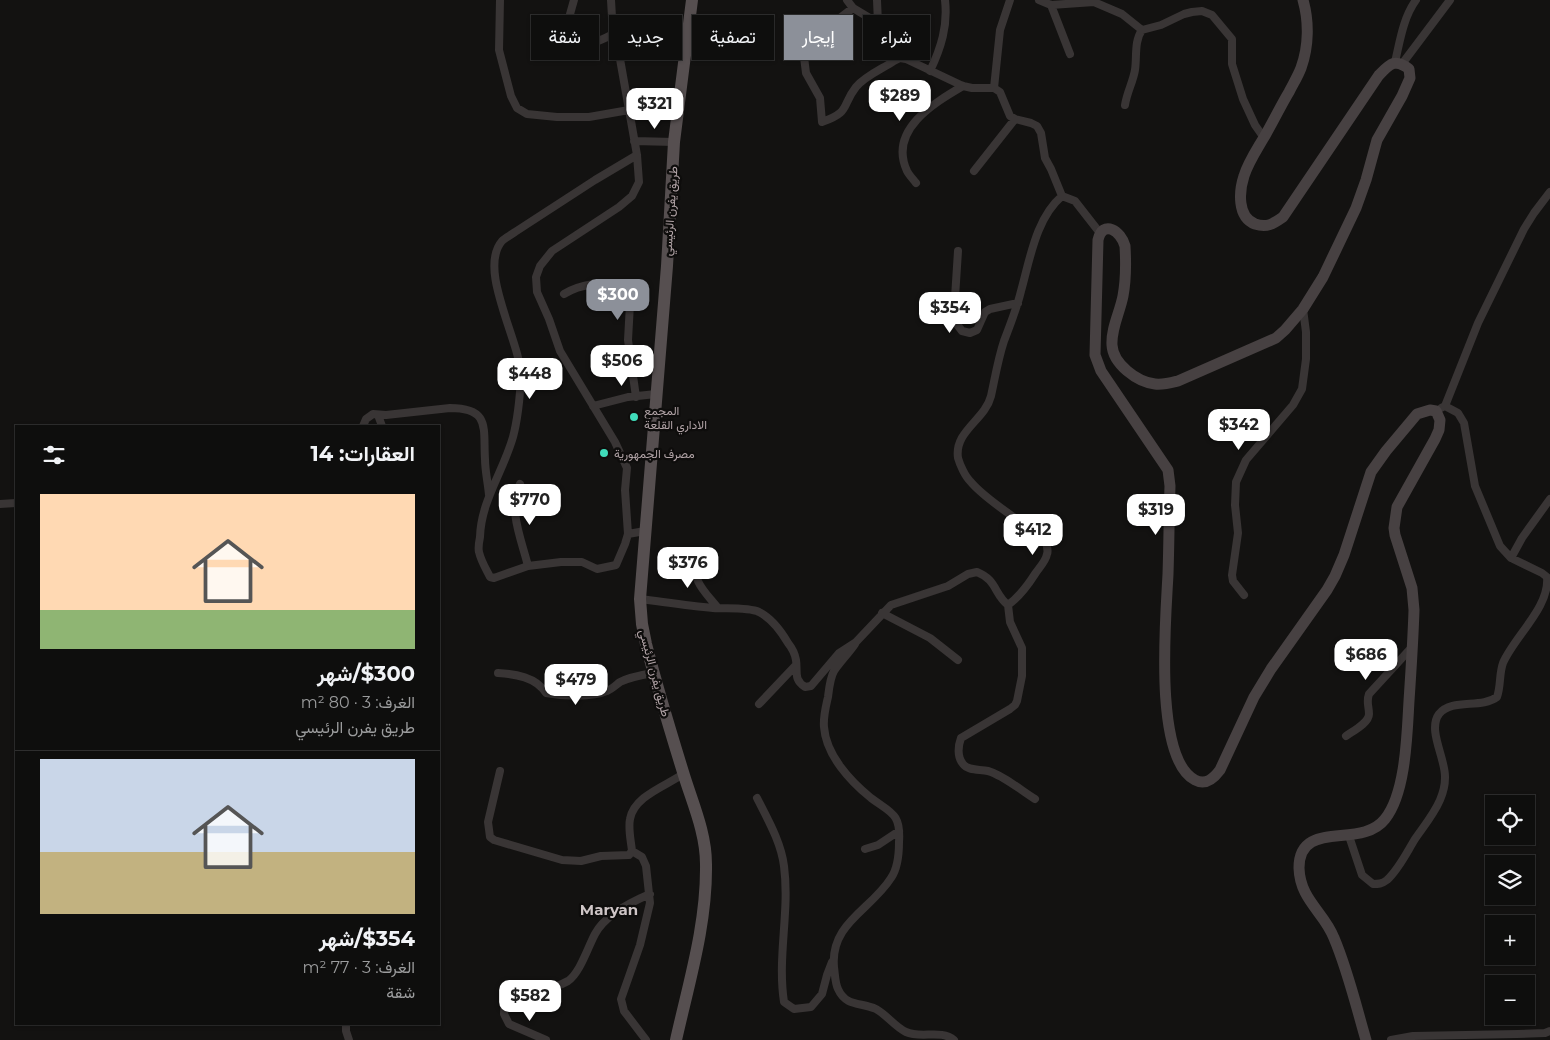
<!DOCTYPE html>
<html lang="ar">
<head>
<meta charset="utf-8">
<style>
	body { margin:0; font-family:Montserrat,Vazirmatn,sans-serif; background:#1c1c1b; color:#f1f3f6; direction:rtl; height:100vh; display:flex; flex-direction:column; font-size:19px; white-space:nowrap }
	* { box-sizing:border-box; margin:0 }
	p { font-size:16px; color:#9b9c9d }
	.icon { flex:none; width:28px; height:28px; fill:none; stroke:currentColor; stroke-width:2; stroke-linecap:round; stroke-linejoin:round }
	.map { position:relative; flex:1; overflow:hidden; direction:ltr }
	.drawer { position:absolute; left:15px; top:425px; width:425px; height:600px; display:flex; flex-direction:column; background:#0e0e0d; border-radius:0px; box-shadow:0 1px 4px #0004,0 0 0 1px #2e2e2e; direction:rtl }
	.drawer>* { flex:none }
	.hud { position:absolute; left:455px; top:15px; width:475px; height:45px; direction:rtl; display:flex; gap:10px }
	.buttons { position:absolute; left:1485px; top:795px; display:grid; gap:10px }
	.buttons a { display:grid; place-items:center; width:50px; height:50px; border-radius:0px; background:#0e0e0d; box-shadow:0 1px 4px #0004,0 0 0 1px #2e2e2e; font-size:25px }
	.price { position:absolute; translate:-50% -42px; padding:0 11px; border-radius:10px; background:#fff; color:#222; font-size:16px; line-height:32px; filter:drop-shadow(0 1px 2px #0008) }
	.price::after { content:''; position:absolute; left:50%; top:30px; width:15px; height:11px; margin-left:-8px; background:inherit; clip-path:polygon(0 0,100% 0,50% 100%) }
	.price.selected { background:#8c9099; color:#fff }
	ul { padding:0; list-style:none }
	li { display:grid; align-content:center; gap:10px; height:265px; padding:0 25px }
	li+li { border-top:1px solid #2e2e2e }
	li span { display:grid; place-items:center; height:155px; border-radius:0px; color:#555 }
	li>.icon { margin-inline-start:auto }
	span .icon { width:90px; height:90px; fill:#fffc; stroke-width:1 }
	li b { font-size:21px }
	h2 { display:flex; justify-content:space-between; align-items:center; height:60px; padding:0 25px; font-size:21px }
	.chip { padding:0 18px; border-radius:0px; background:#0e0e0d; box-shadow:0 1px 4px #0004,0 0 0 1px #2e2e2e; font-size:18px; line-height:45px }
	.chip.selected { background:#8c9099; color:#fff }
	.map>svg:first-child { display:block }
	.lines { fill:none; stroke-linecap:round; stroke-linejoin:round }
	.street { stroke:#393535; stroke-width:8 }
	.secondary { stroke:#474142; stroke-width:11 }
	.primary { stroke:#564f50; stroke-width:12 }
	.poi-dot { fill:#40dcba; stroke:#0e0d0c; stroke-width:2 }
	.labels { text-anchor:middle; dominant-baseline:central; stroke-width:4.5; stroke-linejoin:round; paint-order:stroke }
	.street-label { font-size:12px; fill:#b2a4a7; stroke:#0e0d0c }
	.poi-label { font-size:12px; fill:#b2a4a7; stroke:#0e0d0c; text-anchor:start }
	.quarter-label { font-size:15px; font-weight:bold; fill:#cec5c6; stroke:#0e0d0c }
</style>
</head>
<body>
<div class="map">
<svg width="1550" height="1040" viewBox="0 0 1550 1040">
	<rect width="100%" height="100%" fill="#131211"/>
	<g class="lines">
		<path class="street" d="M500 0 499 50 511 96 517 108 527 114 557 117H589L629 110
			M574 0 563 39C580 49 597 43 613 34
			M611 0 613 34 620 59 637 155 639 182 632 196 619 207 552 251 540 266 536 277 537 292 549 319 560 351 615 442 627 468 625 490 628 534 645 531
			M847 0 853 8 878 23 894 61 900 58 906 59 963 86 972 88H994L1000 92 1010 116 1015 119 1031 123 1037 126 1041 133 1045 158 1051 169 1062 196
			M877 0 878 23
			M1039 0 1051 5 1094 2 1122 14 1142 30
			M1051 5 1070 54
			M853 8 811 40 804 57 806 73 820 98 822 122C851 112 841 106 856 87 865 76 882 69 894 61
			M1395 62C1400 41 1403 18 1416 0
			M1402 64 1450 0
			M930 71C941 48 948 26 945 0
			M994 88 1000 30 1010 0
			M1125 105C1127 92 1133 82 1135 70 1137 57 1134 41 1142 30L1161 25 1184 14 1192 12 1202 11 1212 15 1232 39V64L1243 99 1255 125 1264 138
			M634 141 674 142
			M974 171 1015 119
			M916 183C913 179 909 175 907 171 888 130 934 103 963 86
			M958 251 954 313 956 323 962 331 970 333 977 330 985 312 990 309 1018 303
			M564 294C584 282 605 283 628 283L631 286 628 340 636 397
			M593 406 628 397 656 394
			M1441 408 1445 406 1478 323 1524 229 1534 213 1550 192
			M378 415 382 426
			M363 426 366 419 373 414 386 415 450 408C491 408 483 429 485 459 485 471 488 483 489 495
			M520 484C507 508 522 541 528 566
			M0 504 16 503
			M628 534 625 544 616 565 597 569 582 562H561L528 566 494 578 490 577C486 569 481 561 479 552 478 548 479 542 480 537 481 501 503 472 513 437 518 418 520 396 521 377 521 342 477 270 502 241 505 238 511 235 515 232L595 180 637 155
			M694 555C695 585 700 586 718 608
			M1511 558 1522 538 1550 499
			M1244 595 1233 581 1232 575 1238 533 1235 505 1236 482 1246 460 1293 405 1302 389 1306 359V332L1303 309
			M640 599C664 602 688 606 713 608 726 609 748 607 759 612 771 618 781 631 788 643 792 648 795 654 796 660 798 672 793 679 805 687L811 686 839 653 856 642 891 605 948 586 968 574 977 572C997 580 994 594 1008 605 1019 597 1028 585 1035 574 1039 568 1046 561 1047 554 1048 552 1047 546 1046 543 1042 536 1030 529 1023 524 1006 511 983 497 970 481 965 476 960 465 958 458 954 431 985 420 991 396 995 378 998 359 1004 341 1010 325 1017 308 1021 291 1030 259 1036 218 1062 196L1075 201 1100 233
			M1008 605 1010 622 1022 648V676L1017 701 1015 705 1010 709 961 738C958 746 957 757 963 764 968 771 980 769 988 771 1003 775 1022 791 1035 799
			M882 613 930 638 958 660
			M855 644C849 653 840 662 834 671 830 678 829 689 828 697 826 706 823 717 824 727 826 755 850 781 871 798 891 813 901 813 899 842 899 853 898 868 891 878 871 910 830 923 834 967 835 974 835 983 838 989 846 1007 861 1002 876 1009 887 1015 895 1027 906 1032 921 1039 941 1029 954 1040
			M498 673C515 674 536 677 546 693 562 696 592 698 607 691 612 689 616 685 620 682 630 677 642 675 653 673
			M759 704 796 665
			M1346 736C1353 731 1369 723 1369 714 1369 706 1366 702 1369 694L1413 646
			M500 771 488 822 490 837 494 840 562 860 581 861 601 856 629 855 632 851
			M757 798C768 820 781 842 784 866 790 912 777 956 784 1002L794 1009 811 1007 822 994 827 975 832 962
			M1349 836 1362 875 1373 884C1378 884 1382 884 1387 880 1399 869 1407 852 1415 839 1424 826 1434 814 1440 800 1443 793 1445 785 1445 778 1446 759 1427 730 1439 714 1452 698 1481 709 1497 697 1501 686 1499 674 1503 663 1514 637 1550 607 1547 577L1542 573 1511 558 1500 546 1475 486 1464 423 1458 413 1445 406
			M865 849 878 845 899 831
			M346 1024V1031L349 1040
			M546 1040 509 1024 504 1014 505 996C526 986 549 993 568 981 580 973 588 947 595 934 605 915 631 902 650 894
			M646 1040 624 1011 621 999 640 945 650 903 646 866 642 857 632 851C631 841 628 829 630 819 634 796 666 786 683 774
			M1391 1040 1413 1036 1517 1034 1545 1033 1550 1031"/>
		<path class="secondary" d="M1303 0C1309 21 1309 46 1301 68 1298 76 1293 84 1289 92 1280 107 1272 124 1263 139 1256 151 1248 163 1244 176 1239 191 1237 217 1255 224 1267 228 1273 224 1283 217L1379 75C1390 64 1395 58 1409 69L1410 78 1402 96 1377 140 1366 180 1356 208 1323 277 1303 309 1285 330 1276 338 1178 381C1170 383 1163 385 1155 384 1137 382 1113 364 1112 345 1111 328 1120 312 1123 296 1126 280 1126 263 1125 246 1121 231 1103 219 1098 240L1095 355 1101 371 1168 470 1170 486C1169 515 1169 545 1168 574 1166 616 1153 758 1195 780 1206 786 1214 778 1220 770L1254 697 1271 669 1327 590 1335 576 1344 555 1371 472 1386 451 1417 414 1430 410 1436 411 1440 420 1439 430 1435 439 1397 507 1394 528 1395 535 1412 588 1414 610C1413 641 1411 671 1409 701 1407 734 1406 793 1385 819 1361 850 1299 818 1299 868 1300 900 1324 912 1334 938 1348 971 1356 1006 1366 1040"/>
		<path class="primary" d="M676 1040C689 982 707 924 706 864 706 832 692 802 683 772 670 730 657 687 646 644L642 624 640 599 667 266 674 142 692 0"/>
	</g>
	<g class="poi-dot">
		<circle cx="634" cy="417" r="5"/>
		<circle cx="604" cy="453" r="5"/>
	</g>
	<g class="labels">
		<g class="street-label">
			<text transform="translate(670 211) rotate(-86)">طريق يفرن الرئيسي</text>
			<text transform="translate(655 673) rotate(75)">طريق يفرن الرئيسي</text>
		</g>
		<g class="poi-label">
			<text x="644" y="410">المجمع<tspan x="644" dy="14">الاداري القلعة</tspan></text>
			<text x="614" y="453">مصرف الجمهورية</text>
		</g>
		<g class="quarter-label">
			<text x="609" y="909">Maryan</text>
		</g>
	</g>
</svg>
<div class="buttons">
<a><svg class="icon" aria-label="locate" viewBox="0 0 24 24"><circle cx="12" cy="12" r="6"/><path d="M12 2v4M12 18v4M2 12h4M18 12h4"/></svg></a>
<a><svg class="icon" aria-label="layers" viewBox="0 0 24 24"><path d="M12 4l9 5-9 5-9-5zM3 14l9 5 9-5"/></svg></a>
<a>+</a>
<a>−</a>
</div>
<b class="price" style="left:900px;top:122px">$289</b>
<b class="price" style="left:655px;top:130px">$321</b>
<b class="price selected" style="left:618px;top:321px">$300</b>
<b class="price" style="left:950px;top:334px">$354</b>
<b class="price" style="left:622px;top:387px">$506</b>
<b class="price" style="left:530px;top:400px">$448</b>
<b class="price" style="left:1239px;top:451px">$342</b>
<b class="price" style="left:530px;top:526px">$770</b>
<b class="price" style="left:1156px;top:536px">$319</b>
<b class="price" style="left:1033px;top:556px">$412</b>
<b class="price" style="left:688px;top:589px">$376</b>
<b class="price" style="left:1366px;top:681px">$686</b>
<b class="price" style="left:576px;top:706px">$479</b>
<b class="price" style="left:530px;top:1022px">$582</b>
<div class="hud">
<a class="chip">شراء</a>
<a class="chip selected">إيجار</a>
<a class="chip">تصفية</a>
<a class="chip">جديد</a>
<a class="chip">شقة</a>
</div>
<section class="drawer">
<h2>العقارات: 14<svg class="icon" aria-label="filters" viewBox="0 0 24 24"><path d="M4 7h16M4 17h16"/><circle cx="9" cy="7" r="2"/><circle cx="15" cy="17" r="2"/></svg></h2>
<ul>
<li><span style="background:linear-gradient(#ffd9b3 75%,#8fb573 0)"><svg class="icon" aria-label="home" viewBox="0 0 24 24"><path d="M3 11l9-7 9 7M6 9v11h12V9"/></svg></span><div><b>$300/شهر</b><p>الغرف: 3 · 80 m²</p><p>طريق يفرن الرئيسي</p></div></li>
<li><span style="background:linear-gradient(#c9d6e8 60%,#c2b280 0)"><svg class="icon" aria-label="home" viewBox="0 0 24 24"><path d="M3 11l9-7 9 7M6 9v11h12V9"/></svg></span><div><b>$354/شهر</b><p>الغرف: 3 · 77 m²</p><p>شقة</p></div></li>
</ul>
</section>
</div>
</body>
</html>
